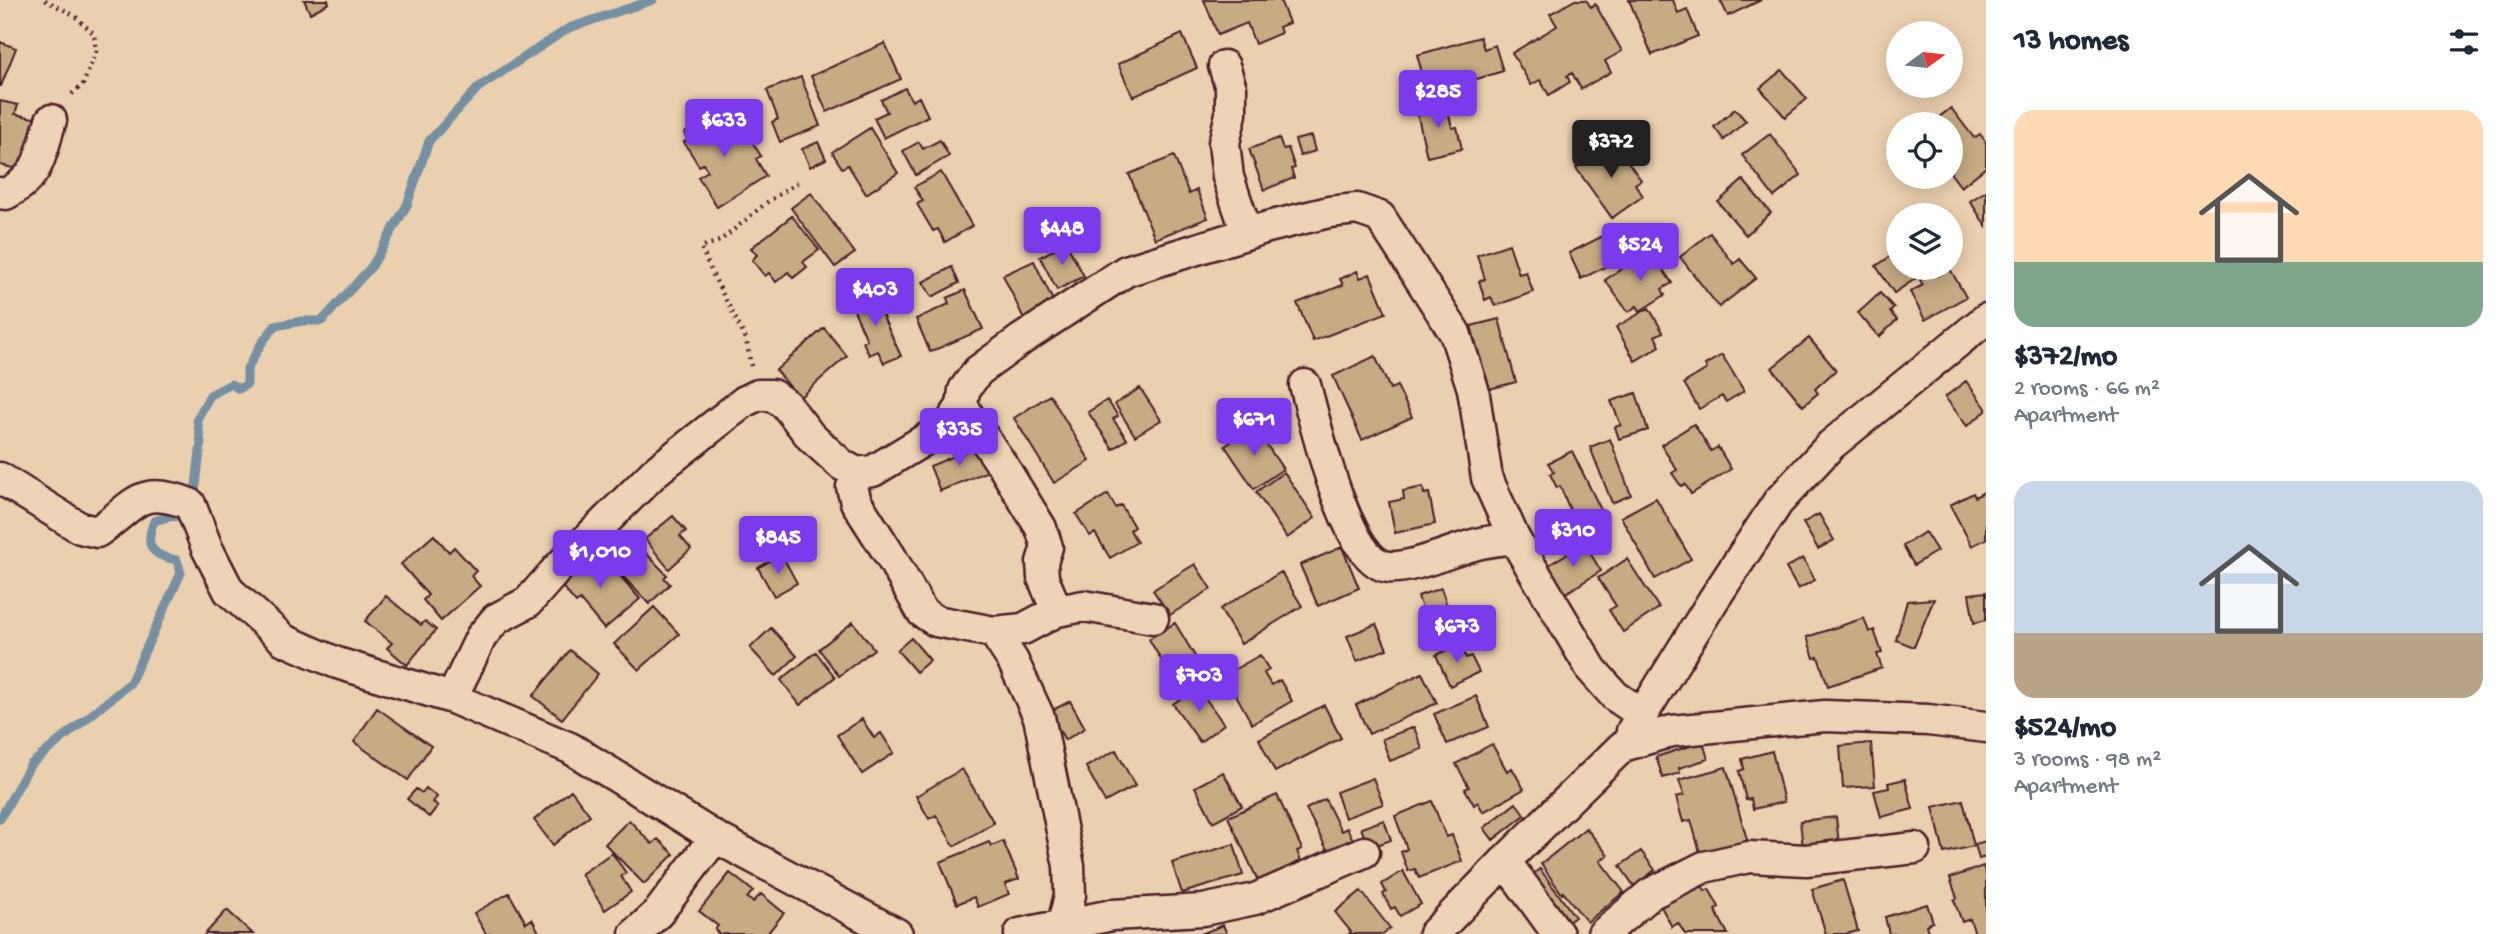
<!DOCTYPE html>
<html lang="en">
<head>
<meta charset="utf-8">
<style>
	body { margin:0; font-family:"Gochi Hand",sans-serif; background:#f2f2f3; color:#1f2937; height:100vh; display:flex; flex-direction:column; font-size:26px; white-space:nowrap }
	* { box-sizing:border-box; margin:0 }
	p { font-size:23px; color:#747a83 }
	.icon { flex:none; width:38px; height:38px; fill:none; stroke:currentColor; stroke-width:2; stroke-linecap:round; stroke-linejoin:round }
	.map { position:relative; flex:1; overflow:hidden }
	.side { display:flex; flex-direction:column; background:#fff; width:525px }
	.side>* { flex:none }
	.needle { width:46px; rotate:75deg }
	.buttons { position:absolute; left:1886px; top:21px; display:grid; gap:14px }
	.buttons a { display:grid; place-items:center; width:77px; height:77px; border-radius:50%; background:#fff; box-shadow:0 4px 18px #0003; font-size:35px }
	.price { position:absolute; translate:-50% -60px; padding:0 16px; border-radius:7px; background:#7c3aed; color:#fff; font-size:23px; line-height:46px; filter:drop-shadow(0 2px 4px #0008) }
	.price::after { content:''; position:absolute; left:50%; top:42px; width:21px; height:16px; margin-left:-10px; background:inherit; clip-path:polygon(0 0,100% 0,50% 100%) }
	.price.selected { background:#222; color:#fff }
	ul { padding:0; list-style:none }
	li { display:grid; align-content:center; gap:14px; height:371px; padding:0 28px }
	li span { display:grid; place-items:center; height:217px; border-radius:21px; color:#555 }
	li>.icon { margin-inline-start:auto }
	span .icon { width:126px; height:126px; fill:#fffc; stroke-width:1 }
	li b { font-size:30px }
	h2 { display:flex; justify-content:space-between; align-items:center; height:84px; padding:0 28px; font-size:30px }
	main { display:flex; flex:1; min-height:0 }
	.map>svg:first-child { display:block }
	.lines { fill:none; stroke-linecap:round; stroke-linejoin:round }
	.stream { stroke:#7590a2; stroke-width:9 }
	.building { fill:#c6ab83; stroke:#4a1f2b; stroke-width:2 }
	.minor-casing { stroke:#4a1f2b; stroke-width:35 }
	.path { stroke:#4a1f2b; stroke-width:4.5; stroke-dasharray:2 5; stroke-linecap:butt }
	.minor { stroke:#efd3b6; stroke-width:30 }
</style>
</head>
<body>
<main>
<div class="map">
<svg width="1986" height="934" viewBox="0 0 1986 934">
	<rect width="100%" height="100%" fill="#ebd0af"/>
	<filter id="ink" filterUnits="userSpaceOnUse"><feTurbulence type="fractalNoise" baseFrequency=".0143" numOctaves="2"/><feDisplacementMap in="SourceGraphic" scale="14" xChannelSelector="R" yChannelSelector="G"/><feConvolveMatrix kernelMatrix="1 2 1 2 8 2 1 2 1" color-interpolation-filters="sRGB"/></filter>
	<g filter="url(#ink)">
		<g class="lines">
			<path class="stream" d="M191 499 196 485 201 443 197 419 210 395 231 384 239 389 247 384V369L261 344 275 326 302 321H322L372 266 407 205 429 141 479 87 569 28 653 0
				M0 819 30 765 130 683 181 573 177 560C151 556 144 546 154 521L168 517 183 516 185 512"/>
		</g>
		<path class="building" d="M304 0H328L329 3 310 13Z
			M1204 0H1280L1289 23 1279 27 1281 33 1255 44 1247 23 1218 35Z
			M1575 0H1586L1591 7 1595 4 1622 51 1605 61 1611 72 1581 89 1572 73 1567 76 1570 82 1549 95 1540 80 1531 85 1512 53 1557 26 1550 14Z
			M1629 0H1673L1678 13 1687 9 1698 36 1652 55Z
			M1720 0H1761L1728 16Z
			M1182 34 1197 68 1133 97 1118 64Z
			M1480 37 1484 49 1495 45 1503 71 1428 94 1417 55Z
			M0 42 16 48 1 86H0Z
			M885 43 901 79 827 112 811 76Z
			M1782 70 1807 99 1785 117 1760 88Z
			M801 77 820 126 780 142 772 122 778 119 767 90Z
			M905 88 912 101 919 97 928 116 884 138 874 118 887 112 881 100Z
			M0 101 18 105 15 114 38 119 26 171 0 165Z
			M1446 102 1452 128 1457 127 1462 149 1427 157 1416 108Z
			M1951 108 1974 138 1980 134 1986 142V167L1961 187 1951 174V124H1930Z
			M1735 109 1746 121 1724 140 1714 127Z
			M727 115 744 140 749 137 761 156 756 159 766 176 717 207 698 177 708 171 703 164 699 166 684 142 688 140 684 133 705 120 710 127Z
			M870 128 898 173 866 194 848 165 842 168 832 152Z
			M1770 134 1801 175 1774 197 1742 155Z
			M1311 136 1315 151 1300 156 1295 140Z
			M1279 138 1283 149 1288 148 1295 168 1291 169 1294 178 1264 190 1249 149Z
			M940 140 949 156 916 175 903 151 919 142 923 149Z
			M818 142 826 159 810 167 802 149Z
			M1607 145 1615 156 1621 152 1641 180 1635 184 1643 196 1612 218 1576 168Z
			M1174 156 1189 194 1197 190 1208 218 1155 239 1129 174Z
			M941 172 972 226 945 242 938 229 933 231 917 204 923 201 914 187Z
			M1743 180 1771 213 1746 235 1718 202Z
			M1986 191V226L1970 201Z
			M811 193 855 253 835 267 791 208Z
			M792 216 819 250 803 262 807 267 793 278 788 272 776 282 769 273 765 276 752 260 757 255 751 248Z
			M1615 230 1627 256 1581 279 1569 253Z
			M1710 233 1734 264 1740 259 1756 278 1719 307 1680 257Z
			M1066 243 1084 276 1057 290 1040 257Z
			M1509 244 1519 274 1526 272 1533 292 1495 306 1491 297 1485 300 1479 281 1485 279 1477 255Z
			M1650 250 1672 283 1662 289 1665 295 1640 311 1637 306 1628 312 1605 280Z
			M1897 252 1899 268H1916L1921 275 1894 293 1876 266Z
			M1034 261 1056 307 1025 321 1003 275Z
			M952 267 959 283 932 297 923 282Z
			M1950 269 1966 297 1925 320 1910 292 1923 285 1920 280 1935 271 1938 276Z
			M1357 271 1360 278 1370 274 1386 313 1313 341 1297 303 1343 285 1340 279Z
			M965 290 983 329 930 352 916 319 949 304 947 298Z
			M871 291 901 356 884 363 878 351 869 355 863 342 867 340 850 301Z
			M1880 293 1894 308 1890 312 1897 320 1879 337 1858 313Z
			M1649 308 1663 332 1655 336 1660 346 1635 361 1616 327Z
			M1499 319 1516 382 1489 389 1471 326Z
			M824 328 847 356 799 398 776 370Z
			M1809 338 1836 370 1815 389 1818 393 1803 406 1772 368Z
			M1722 355 1744 391 1726 402 1722 396 1699 409 1684 383 1707 369 1705 365Z
			M1375 356 1390 389 1397 386 1412 417 1362 440 1333 376Z
			M1966 381 1986 408V411L1967 426 1945 397Z
			M1140 388 1161 420 1135 436 1115 404Z
			M1636 393 1648 430 1619 439 1615 427 1621 425 1611 401Z
			M1050 395 1090 461 1054 483 1014 418Z
			M1107 400 1118 416 1113 419 1127 439 1113 449 1088 412Z
			M1694 424 1711 451 1718 447 1731 469 1691 494 1685 484 1681 486 1672 473 1677 470 1661 445Z
			M1254 426 1283 469 1254 489 1225 446Z
			M1610 439 1631 495 1612 503 1590 447Z
			M978 446 988 471 940 491 930 466Z
			M1572 451 1603 514 1577 527 1560 486 1557 488 1550 474 1554 472 1548 463Z
			M1284 472 1315 518 1287 538 1256 492Z
			M1423 487 1424 494 1429 493 1435 524 1395 533 1389 502 1404 499 1403 491Z
			M1986 491V539L1972 546 1950 505 1973 493 1975 497Z
			M1108 494 1116 508 1121 505 1134 527 1130 530 1137 542 1110 558 1095 533 1090 536 1076 514Z
			M1656 498 1691 559 1655 579 1621 517Z
			M1819 514 1834 540 1818 549 1803 523Z
			M673 516 686 531 680 536 691 549 669 569 645 539Z
			M1925 532 1937 551 1914 565 1903 546Z
			M434 535 449 552 454 547 476 571 471 576 480 586 441 621 423 600 428 595 401 564Z
			M1584 543 1601 571 1561 596 1544 568Z
			M1342 547 1359 588 1318 606 1300 565Z
			M636 549 640 553 643 550 667 575 664 578 670 584 649 604 615 568Z
			M598 550 640 599 604 629 580 600 576 603 560 584Z
			M1803 558 1815 580 1798 589 1786 568Z
			M784 559 797 583 774 596 758 568 771 560 774 565Z
			M1627 559 1659 608 1623 632 1609 610 1616 606 1598 578Z
			M1195 564 1211 589 1170 615 1153 590Z
			M1281 572 1302 606 1241 644 1220 609Z
			M1441 588 1454 626 1430 634 1418 596Z
			M1986 592V620L1974 623 1969 594Z
			M386 596 421 625 425 621 436 630 407 665 387 648 392 643 365 621Z
			M1934 599 1914 647 1896 640 1907 601Z
			M654 607 679 634 639 670 614 644Z
			M1864 618 1869 632 1874 630 1882 653 1877 654 1882 668 1828 686 1818 657 1814 658 1807 637Z
			M853 622 874 649 839 676 819 649Z
			M1175 623 1199 663 1172 679 1149 639Z
			M1376 624 1387 649 1357 661 1347 636Z
			M771 628 797 656 776 676 750 648Z
			M911 638 930 660 916 672 897 650Z
			M1460 644 1466 658 1471 656 1479 672 1450 686 1436 655Z
			M570 650 598 674 562 719 533 696Z
			M816 652 835 677 800 705 781 680Z
			M1260 655 1269 670 1264 673 1271 685 1280 680 1292 701 1252 724 1225 675Z
			M1422 673 1437 703 1369 734 1356 705Z
			M1197 687 1224 724 1200 742 1173 704Z
			M1476 696 1489 727 1447 744 1434 714Z
			M1070 701 1085 728 1065 740 1049 712Z
			M1324 705 1341 738 1275 772 1259 739Z
			M377 708 431 746 408 780 354 742Z
			M862 719 874 738 881 733 894 753 862 774 837 735Z
			M1414 727 1422 749 1390 761 1382 739Z
			M1703 742 1708 759 1679 768 1680 773 1663 778 1656 757Z
			M1871 743 1875 786 1843 788 1840 746Z
			M1492 744 1507 771 1512 768 1524 789 1483 812 1478 802 1474 805 1465 789 1469 787 1456 764Z
			M1116 750 1135 786 1105 802 1086 767Z
			M1772 751 1784 802 1753 809 1751 799 1746 800 1739 771 1744 769 1742 759Z
			M1726 767 1748 843 1701 856 1691 820 1683 822 1676 797 1684 795 1679 780Z
			M962 769 994 823 954 846 936 815 929 819 916 796Z
			M1223 772 1242 806 1213 822 1195 787Z
			M1373 778 1383 804 1345 818 1336 792Z
			M1905 779 1913 809 1881 817 1874 791 1889 788 1888 783Z
			M426 788 437 797 433 802 438 806 429 817 407 799 416 789 422 793Z
			M571 790 590 815 553 845 534 820Z
			M1277 795 1302 849 1297 851 1301 861 1258 881 1228 817Z
			M1325 799 1341 831 1347 828 1358 849 1333 861 1306 809Z
			M1963 800 1974 846 1944 853 1933 807Z
			M1432 801 1446 837 1452 835 1462 861 1419 878 1415 869 1408 871 1401 852 1407 849 1395 816Z
			M1516 803 1525 815 1493 840 1484 828Z
			M1836 817 1839 844 1803 848 1800 821Z
			M629 820 652 844 658 839 674 854 644 884 605 844Z
			M1384 820 1391 840 1369 848 1361 828Z
			M1586 828 1608 855 1600 861 1624 892 1587 922 1563 892 1562 894 1541 864Z
			M1003 841 1019 879 1005 884 1009 894 978 907 974 897 957 904 940 862 989 842 991 846Z
			M1986 841V857L1979 859 1975 844Z
			M1234 844 1243 875 1182 893 1172 863Z
			M1641 851 1655 870 1634 886 1620 866Z
			M612 853 626 873 621 876 631 892 605 910 581 874Z
			M1983 866 1986 875V934H1975L1970 919 1962 922 1954 900 1957 898 1950 878Z
			M1540 869 1575 917 1561 927 1526 879Z
			M1403 871 1421 904 1400 916 1395 907 1391 909 1383 894 1386 892 1382 884Z
			M730 873 753 891 747 898 753 902 761 894 784 913 767 934H719L715 930 718 926 699 911Z
			M1698 879 1705 891 1709 889 1719 907 1715 910 1728 934H1685L1678 923 1672 927 1658 901Z
			M1843 880 1858 931 1846 934H1826L1812 889Z
			M1361 891 1390 928 1383 934H1349L1351 932 1335 912Z
			M509 893 526 923 532 919 540 934H486L474 913Z
			M1927 904 1933 922 1926 925 1929 934H1889L1885 917Z
			M227 910 253 934H205Z
			M1223 925 1227 934H1201Z"/>
		<g class="lines">
			<defs>
				<path id="minor" d="M1224 66 1231 88V114L1224 143 1228 177 1247 233
					M0 193 6 194C41 176 40 155 51 120
					M1305 385C1315 421 1346 564 1389 567 1412 569 1453 550 1477 544 1489 541 1501 540 1514 538
					M962 406 1003 466 1041 528 1047 547 1042 562 1043 578 1057 611
					M857 473 852 487 856 502 891 557 922 612 936 621 994 632 1023 629 1057 611 1084 606 1153 618
					M0 478 80 528 97 532C136 506 137 484 190 504L207 548 229 591 284 640 337 663 452 698 570 748 715 837 897 934
					M994 632 1013 661 1039 717 1069 866 1070 895 1063 924
					M452 698 481 637 496 619 528 602 558 568 656 471 745 401 758 395H772L786 405 811 437 842 465 857 473 873 471 949 425 962 406 964 390 978 371 1022 339 1126 271 1268 227 1329 212 1357 209 1380 217 1455 333 1473 389 1487 478 1514 538 1592 670 1615 696 1643 715
					M1632 731 1714 599 1778 502 1831 445 1986 319
					M1505 861 1558 934
					M635 934 658 913 715 837
					M1020 934 1112 915 1203 910 1255 899 1364 852
					M1434 934 1505 861 1623 746 1672 731 1825 716 1928 720 1986 727
					M1603 934 1650 894 1704 867 1749 857 1806 860 1915 848"/>
			</defs>
			<use href="#minor" class="minor-casing"/>
			<path class="path" d="M45 0 74 15 94 34 96 51 83 85 68 97
				M751 366 746 339 713 275 701 247 720 241 766 203 801 180"/>
			<use href="#minor" class="minor"/>
		</g>
	</g>
</svg>
<div class="buttons">
<a><svg class="needle" viewBox="-14 -14 28 28"><path d="M0-13l5 13h-10z" fill="#e53935"/><path d="M0 13l5-13h-10z" fill="#747a83"/></svg></a>
<a><svg class="icon" aria-label="locate" viewBox="0 0 24 24"><circle cx="12" cy="12" r="6"/><path d="M12 2v4M12 18v4M2 12h4M18 12h4"/></svg></a>
<a><svg class="icon" aria-label="layers" viewBox="0 0 24 24"><path d="M12 4l9 5-9 5-9-5zM3 14l9 5 9-5"/></svg></a>
</div>
<b class="price" style="left:1438px;top:130px">$285</b>
<b class="price" style="left:724px;top:159px">$633</b>
<b class="price selected" style="left:1611px;top:180px">$372</b>
<b class="price" style="left:1062px;top:267px">$448</b>
<b class="price" style="left:1640px;top:283px">$524</b>
<b class="price" style="left:875px;top:328px">$403</b>
<b class="price" style="left:1254px;top:458px">$671</b>
<b class="price" style="left:959px;top:468px">$335</b>
<b class="price" style="left:1573px;top:569px">$310</b>
<b class="price" style="left:778px;top:576px">$845</b>
<b class="price" style="left:600px;top:590px">$1,010</b>
<b class="price" style="left:1457px;top:665px">$673</b>
<b class="price" style="left:1199px;top:714px">$703</b>
</div>
<section class="side">
<h2>13 homes<svg class="icon" aria-label="filters" viewBox="0 0 24 24"><path d="M4 7h16M4 17h16"/><circle cx="9" cy="7" r="2"/><circle cx="15" cy="17" r="2"/></svg></h2>
<ul>
<li><span style="background:linear-gradient(#ffd9b3 70%,#7fa58c 0)"><svg class="icon" aria-label="home" viewBox="0 0 24 24"><path d="M3 11l9-7 9 7M6 9v11h12V9"/></svg></span><div><b>$372/mo</b><p>2 rooms · 66 m²</p><p>Apartment</p></div></li>
<li><span style="background:linear-gradient(#c9d6e8 70%,#b9a48a 0)"><svg class="icon" aria-label="home" viewBox="0 0 24 24"><path d="M3 11l9-7 9 7M6 9v11h12V9"/></svg></span><div><b>$524/mo</b><p>3 rooms · 98 m²</p><p>Apartment</p></div></li>
</ul>
</section>
</main>
</body>
</html>
